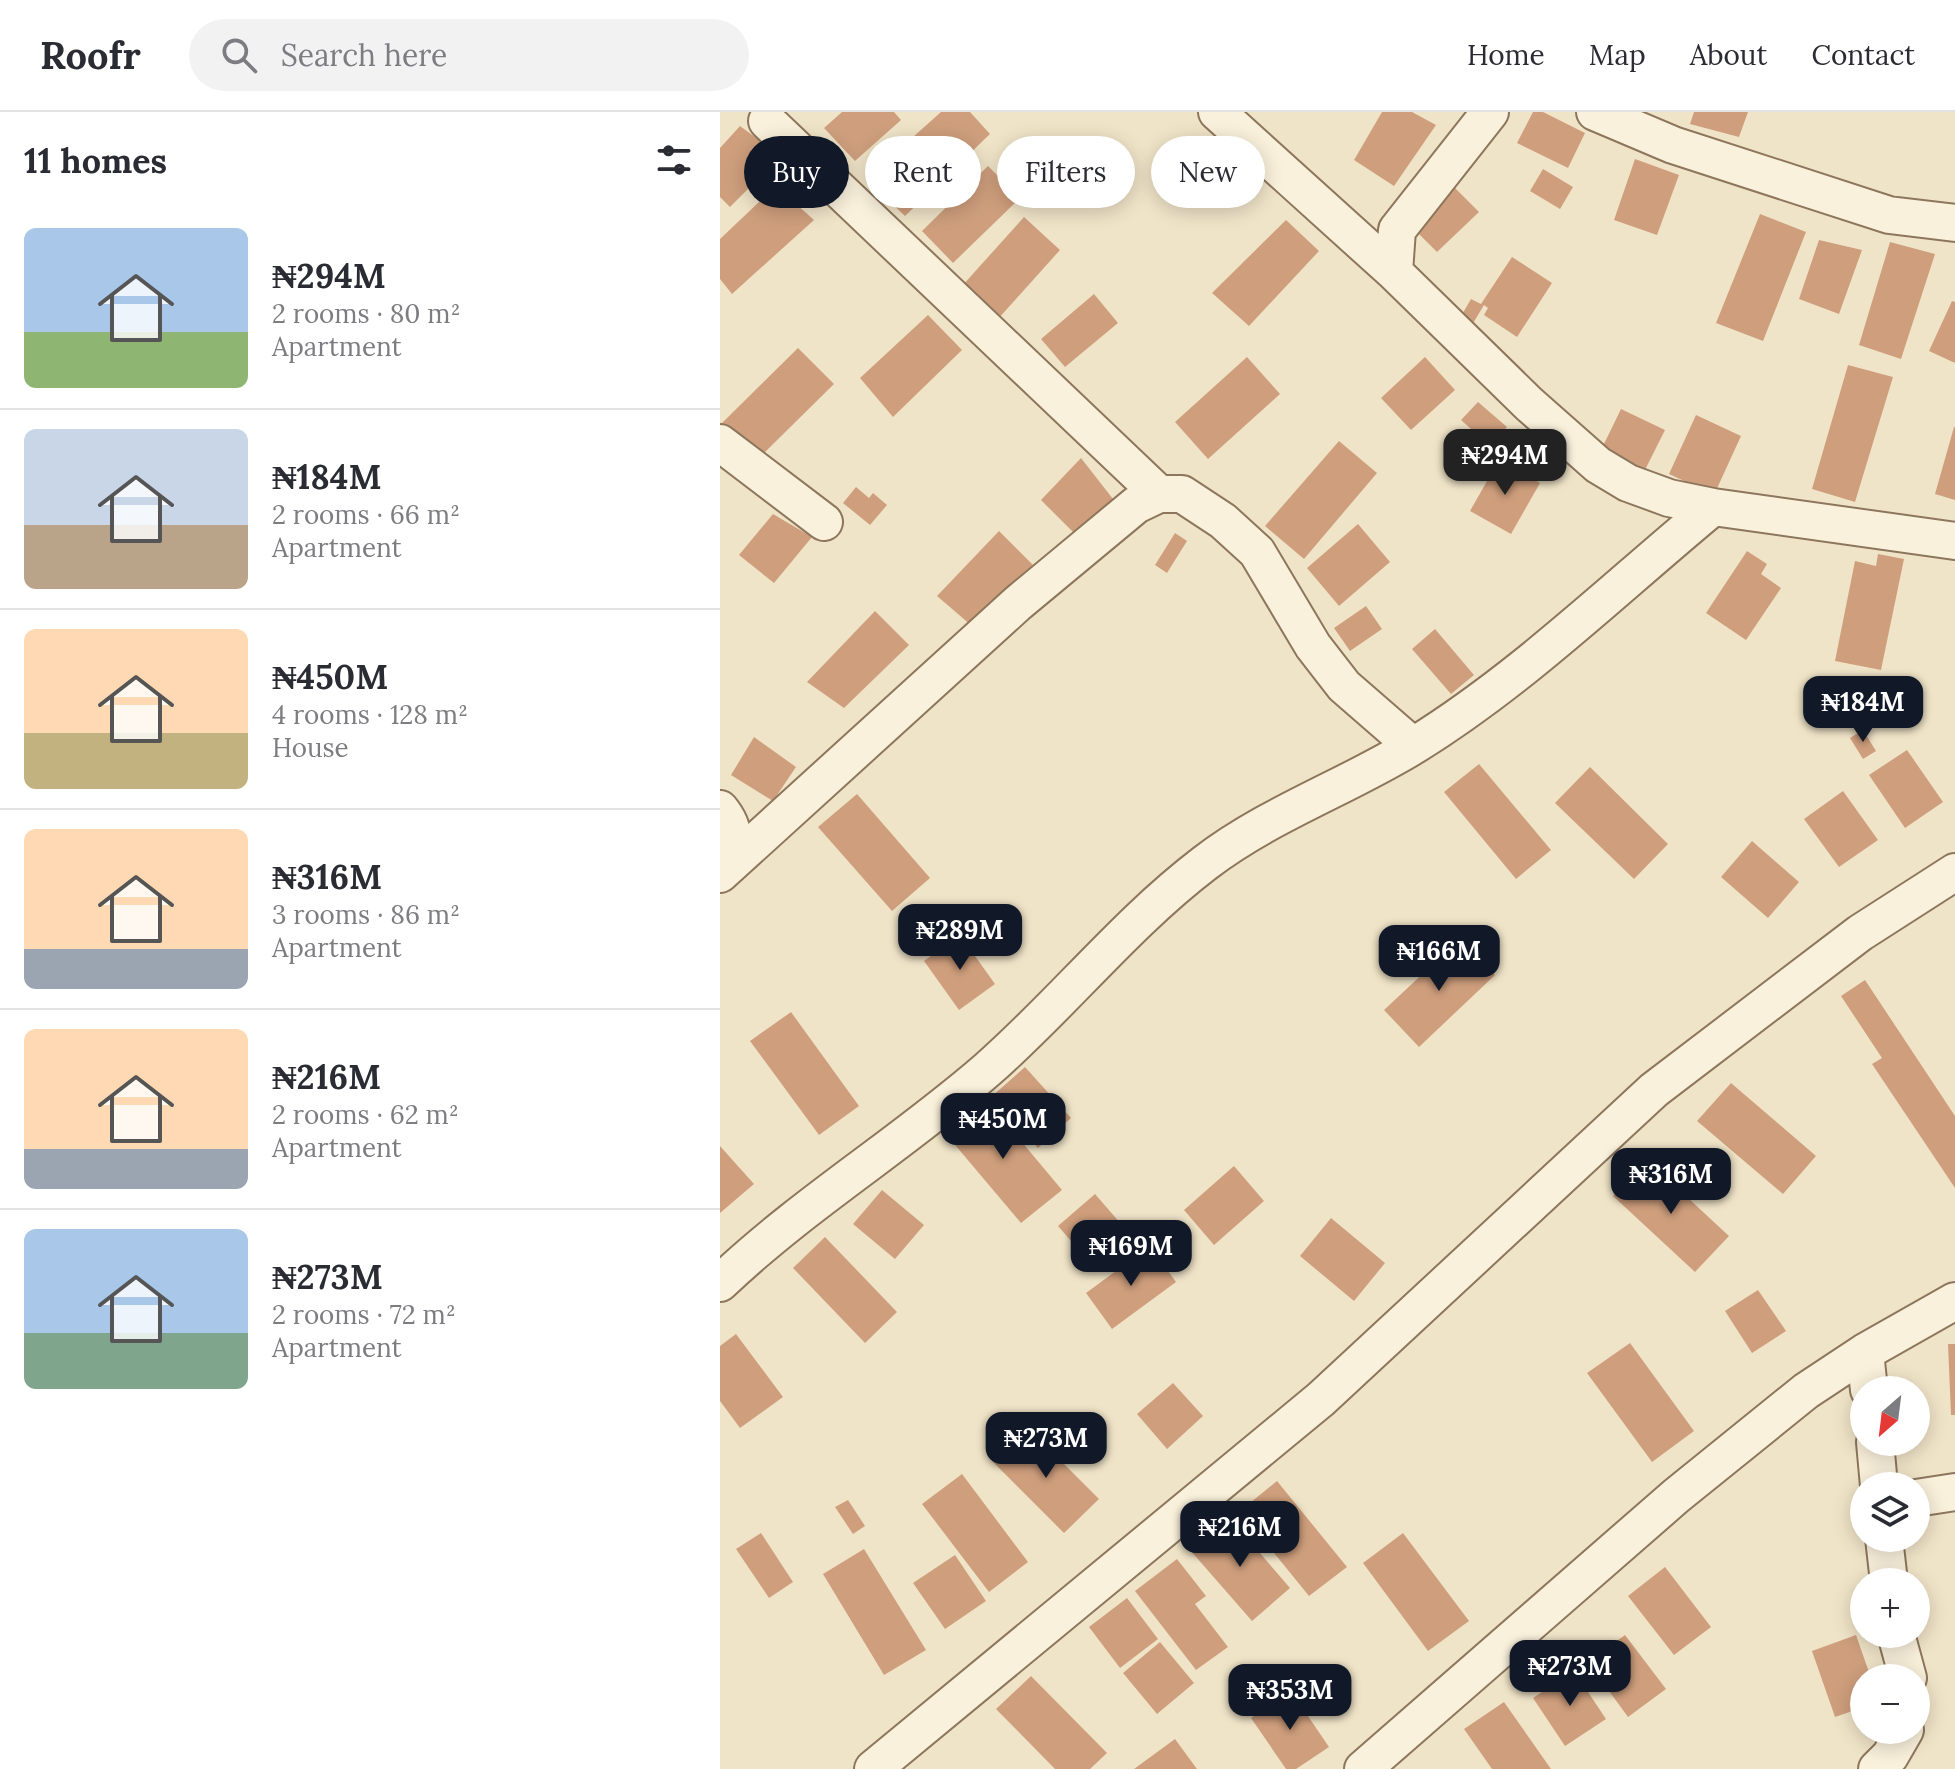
<!DOCTYPE html>
<html lang="en">
<head>
<meta charset="utf-8">
<style>
	body { margin:0; font-family:Lora,serif; background:#f2f2f3; color:#2b2b33; height:100vh; display:flex; flex-direction:column; font-size:30px; white-space:nowrap }
	* { box-sizing:border-box; margin:0 }
	p { font-size:26px; color:#7c7c81 }
	.icon { flex:none; width:44px; height:44px; fill:none; stroke:currentColor; stroke-width:2; stroke-linecap:round; stroke-linejoin:round }
	.map { position:relative; flex:1; overflow:hidden }
	.side { display:flex; flex-direction:column; background:#fff; width:720px }
	.side>* { flex:none }
	.guide { position:absolute; left:24px; top:24px; width:760px; height:72px; display:flex; gap:16px }
	.needle { width:52px; rotate:208deg }
	.buttons { position:absolute; left:1130px; top:1264px; display:grid; gap:16px }
	.buttons a { display:grid; place-items:center; width:80px; height:80px; border-radius:50%; background:#fff; box-shadow:0 4px 20px #0003; font-size:40px }
	.price { position:absolute; translate:-50% -68px; padding:0 18px; border-radius:16px; background:#111827; color:#fff; font-size:26px; line-height:52px; filter:drop-shadow(0 2px 4px #0008) }
	.price::after { content:''; position:absolute; left:50%; top:48px; width:24px; height:18px; margin-left:-12px; background:inherit; clip-path:polygon(0 0,100% 0,50% 100%) }
	.price.on { background:#222; color:#fff }
	ul { padding:0; list-style:none }
	li { display:flex; align-items:center; gap:24px; height:200px; padding:0 24px }
	li+li { border-top:2px solid #e1e1e2 }
	li span { display:grid; place-items:center; flex:none; width:224px; height:160px; border-radius:12px; color:#555 }
	li>.icon { margin-inline-start:auto }
	span .icon { width:96px; height:96px; fill:#fffc; stroke-width:1 }
	li b { font-size:34px }
	h2 { display:flex; justify-content:space-between; align-items:center; height:96px; padding:0 24px; font-size:34px }
	.tag { padding:0 28px; border-radius:36px; background:#fff; box-shadow:0 4px 20px #0003; font-size:28px; line-height:72px }
	.tag.on { background:#111827; color:#fff }
	header { display:flex; align-items:center; gap:48px; box-sizing:border-box; height:112px; padding:0 40px; background:#fff; border-bottom:2px solid #e1e1e2 }
	header strong { font-size:38px }
	nav { display:flex; gap:44px; margin-inline-start:auto; font-size:28px }
	.search { width:560px; height:72px; background:#f2f2f3; display:flex; align-items:center; gap:20px; box-sizing:border-box; padding:0 28px; border-radius:44px; color:#7c7c81; font-size:30px }
	main { display:flex; flex:1; min-height:0 }
	.map>svg:first-child { display:block }
	.building { fill:#cf9f7d }
	.lines { fill:none; stroke-linecap:round; stroke-linejoin:round }
	.minor-casing { stroke:#8d765c; stroke-width:40 }
	.minor { stroke:#faf1dc; stroke-width:36 }
</style>
</head>
<body>
<header>
<strong>Roofr</strong>
<div class="search"><svg class="icon" aria-label="search" viewBox="0 0 24 24"><circle cx="10" cy="10" r="6"/><path d="M15 15l6 6"/></svg>Search here</div>
<nav><a>Home</a><a>Map</a><a>About</a><a>Contact</a></nav>
</header>
<main>
<section class="side">
<h2>11 homes<svg class="icon" aria-label="filters" viewBox="0 0 24 24"><path d="M4 7h16M4 17h16"/><circle cx="9" cy="7" r="2"/><circle cx="15" cy="17" r="2"/></svg></h2>
<ul>
<li><span style="background:linear-gradient(#a9c7e8 65%,#8fb573 0)"><svg class="icon" aria-label="home" viewBox="0 0 24 24"><path d="M3 11l9-7 9 7M6 9v11h12V9"/></svg></span><div><b>₦294M</b><p>2 rooms · 80 m²</p><p>Apartment</p></div></li>
<li><span style="background:linear-gradient(#c9d6e8 60%,#b9a48a 0)"><svg class="icon" aria-label="home" viewBox="0 0 24 24"><path d="M3 11l9-7 9 7M6 9v11h12V9"/></svg></span><div><b>₦184M</b><p>2 rooms · 66 m²</p><p>Apartment</p></div></li>
<li><span style="background:linear-gradient(#ffd9b3 65%,#c2b280 0)"><svg class="icon" aria-label="home" viewBox="0 0 24 24"><path d="M3 11l9-7 9 7M6 9v11h12V9"/></svg></span><div><b>₦450M</b><p>4 rooms · 128 m²</p><p>House</p></div></li>
<li><span style="background:linear-gradient(#ffd9b3 75%,#9aa5b1 0)"><svg class="icon" aria-label="home" viewBox="0 0 24 24"><path d="M3 11l9-7 9 7M6 9v11h12V9"/></svg></span><div><b>₦316M</b><p>3 rooms · 86 m²</p><p>Apartment</p></div></li>
<li><span style="background:linear-gradient(#ffd9b3 75%,#9aa5b1 0)"><svg class="icon" aria-label="home" viewBox="0 0 24 24"><path d="M3 11l9-7 9 7M6 9v11h12V9"/></svg></span><div><b>₦216M</b><p>2 rooms · 62 m²</p><p>Apartment</p></div></li>
<li><span style="background:linear-gradient(#a9c7e8 65%,#7fa58c 0)"><svg class="icon" aria-label="home" viewBox="0 0 24 24"><path d="M3 11l9-7 9 7M6 9v11h12V9"/></svg></span><div><b>₦273M</b><p>2 rooms · 72 m²</p><p>Apartment</p></div></li>
</ul>
</section>
<div class="map">
<svg width="1235" height="1657" viewBox="0 0 1235 1657">
	<rect width="100%" height="100%" fill="#f0e4c8"/>
	<path class="building" d="M122 0H174L181 8 135 49 104 16Z
		M221 0H250L270 22 185 104 146 67Z
		M662 0H692L716 13 674 74 634 48Z
		M813 0H823L865 21 848 56 797 31Z
		M974 0H1028L1019 25 970 12Z
		M20 14 61 44 10 95 0 85V36Z
		M915 47 959 63 937 123 894 108Z
		M268 54 300 86 233 151 202 119Z
		M823 57 853 75 840 97 810 79Z
		M727 68 759 100 717 140 686 109Z
		M56 74 94 108 12 182 0 167V127Z
		M1040 102 1086 120 1043 229 996 211Z
		M304 105 340 138 278 207 242 174Z
		M566 108 599 139 529 214 492 181Z
		M1099 128 1142 138 1119 202 1079 187Z
		M1170 130 1215 142 1181 247 1139 233Z
		M792 145 832 171 797 225 764 203 768 196 764 193 752 213 740 206 751 187 761 192Z
		M374 182 398 211 345 255 321 227Z
		M1232 189 1235 190V251L1209 239Z
		M208 203 242 238 173 305 140 266Z
		M78 236 114 272 38 347 0 313Z
		M527 245 560 282 488 347 455 310Z
		M705 245 735 278 691 318 661 286Z
		M1128 253 1173 265 1135 390 1092 377Z
		M758 290 787 315 770 334 741 308Z
		M901 297 945 318 925 358 882 336Z
		M976 303 1021 324 994 383 949 362Z
		M1234 315H1235V388L1215 382Z
		M619 329 657 361 584 447 545 414Z
		M361 346 393 387 353 420 321 388Z
		M779 348 820 371 791 422 750 399Z
		M136 375 149 386 153 381 167 393 150 413 123 391Z
		M53 402 92 425 54 471 19 443Z
		M638 412 670 450 619 494 587 456Z
		M279 419 313 453 252 514 217 484Z
		M455 421 467 429 447 461 435 453Z
		M1027 439 1047 452 1041 462 1061 476 1026 528 986 501Z
		M1158 442 1184 447 1161 558 1115 549 1135 449 1156 454Z
		M646 494 662 517 630 539 614 516Z
		M155 499 189 533 124 596 87 570Z
		M715 517 754 563 731 582 692 537Z
		M1143 618 1156 639 1143 647 1130 626Z
		M34 625 76 655 53 689 11 663Z
		M1187 638 1223 690 1185 716 1149 663Z
		M759 652 831 738 796 767 724 680Z
		M870 655 948 732 914 767 835 691Z
		M1123 679 1158 728 1119 755 1084 707Z
		M137 682 210 766 172 799 98 715Z
		M1032 729 1079 770 1048 806 1001 765Z
		M240 823 275 872 239 898 204 849Z
		M740 827 775 863 699 935 664 898Z
		M1145 868 1235 1004V1076L1152 952 1162 946 1121 884Z
		M71 900 139 994 99 1023 30 929Z
		M305 955 351 1006 318 1036 271 985Z
		M1011 971 1096 1044 1063 1082 977 1009Z
		M266 987 342 1078 301 1111 225 1021Z
		M0 1034 34 1072 0 1101Z
		M927 1048 1009 1124 975 1160 893 1084Z
		M514 1054 544 1089 494 1133 464 1098Z
		M162 1078 204 1113 175 1147 133 1112Z
		M375 1082 408 1120 371 1152 338 1114Z
		M611 1106 665 1151 634 1189 580 1144Z
		M105 1125 177 1200 145 1231 73 1156Z
		M430 1134 456 1170 392 1217 366 1181Z
		M1038 1178 1066 1219 1032 1241 1005 1199Z
		M16 1222 63 1285 20 1316 0 1289V1234Z
		M910 1231 974 1319 932 1350 867 1261Z
		M1228 1232H1235V1303H1231Z
		M453 1271 483 1304 447 1337 417 1302Z
		M307 1315 379 1387 344 1421 272 1349Z
		M242 1362 308 1450 269 1480 202 1392Z
		M557 1369 627 1455 589 1484 520 1399Z
		M128 1388 145 1414 133 1422 115 1395Z
		M509 1405 570 1476 532 1509 470 1438Z
		M41 1421 73 1470 49 1486 16 1437Z
		M683 1421 749 1509 708 1539 643 1451Z
		M144 1437 206 1538 164 1563 103 1462Z
		M235 1443 266 1489 225 1517 193 1471Z
		M457 1447 486 1484 475 1492 508 1535 476 1558 415 1479Z
		M945 1455 991 1515 954 1543 908 1484Z
		M407 1486 438 1527 400 1556 369 1515Z
		M905 1523 946 1577 908 1605 868 1550Z
		M1136 1523 1151 1566H1144V1595L1115 1605 1092 1539Z
		M440 1530 474 1571 437 1602 403 1561Z
		M854 1559 886 1607 845 1634 813 1586Z
		M311 1564 387 1641 370 1657H335L276 1597Z
		M571 1579 609 1635 576 1657H566L531 1606Z
		M784 1590 831 1657H772L744 1617Z
		M455 1627 477 1657H414Z"/>
	<g class="lines">
		<defs>
			<path id="minor" d="M497 0 674 160 809 292 878 353 908 371 949 386 993 395 1235 429
				M875 0 953 33 1169 103 1235 111
				M47 9 439 382
				M674 160 677 118 770 0
				M0 331 104 410
				M0 697C19 720 13 733 0 758
				M0 762 298 491 416 393 439 382H462L503 409 537 440 593 534 624 574 693 634
				M0 1171C83 1092 182 1032 268 957 343 891 405 812 485 751 549 702 627 675 695 633 803 566 895 476 993 395
				M1145 1240 1149 1278
				M1155 1330 1159 1374
				M1196 1386 1235 1380
				M1164 1426 1169 1470
				M1176 1522 1188 1566
				M153 1657 601 1287 934 978 1140 821 1235 760
				M643 1657 956 1384 1086 1279 1145 1240 1235 1189
				M1157 1657 1170 1644 1185 1618"/>
		</defs>
		<use href="#minor" class="minor-casing"/>
		<use href="#minor" class="minor"/>
	</g>
</svg>
<div class="buttons">
<a><svg class="needle" viewBox="-14 -14 28 28"><path d="M0-13l5 13h-10z" fill="#e53935"/><path d="M0 13l5-13h-10z" fill="#7c7c81"/></svg></a>
<a><svg class="icon" aria-label="layers" viewBox="0 0 24 24"><path d="M12 4l9 5-9 5-9-5zM3 14l9 5 9-5"/></svg></a>
<a>+</a>
<a>−</a>
</div>
<b class="price on" style="left:785px;top:385px">₦294M</b>
<b class="price" style="left:1143px;top:632px">₦184M</b>
<b class="price" style="left:240px;top:860px">₦289M</b>
<b class="price" style="left:719px;top:881px">₦166M</b>
<b class="price" style="left:283px;top:1049px">₦450M</b>
<b class="price" style="left:951px;top:1104px">₦316M</b>
<b class="price" style="left:411px;top:1176px">₦169M</b>
<b class="price" style="left:326px;top:1368px">₦273M</b>
<b class="price" style="left:520px;top:1457px">₦216M</b>
<b class="price" style="left:850px;top:1596px">₦273M</b>
<b class="price" style="left:570px;top:1620px">₦353M</b>
<div class="guide">
<a class="tag on">Buy</a>
<a class="tag">Rent</a>
<a class="tag">Filters</a>
<a class="tag">New</a>
</div>
</div>
</main>
</body>
</html>
